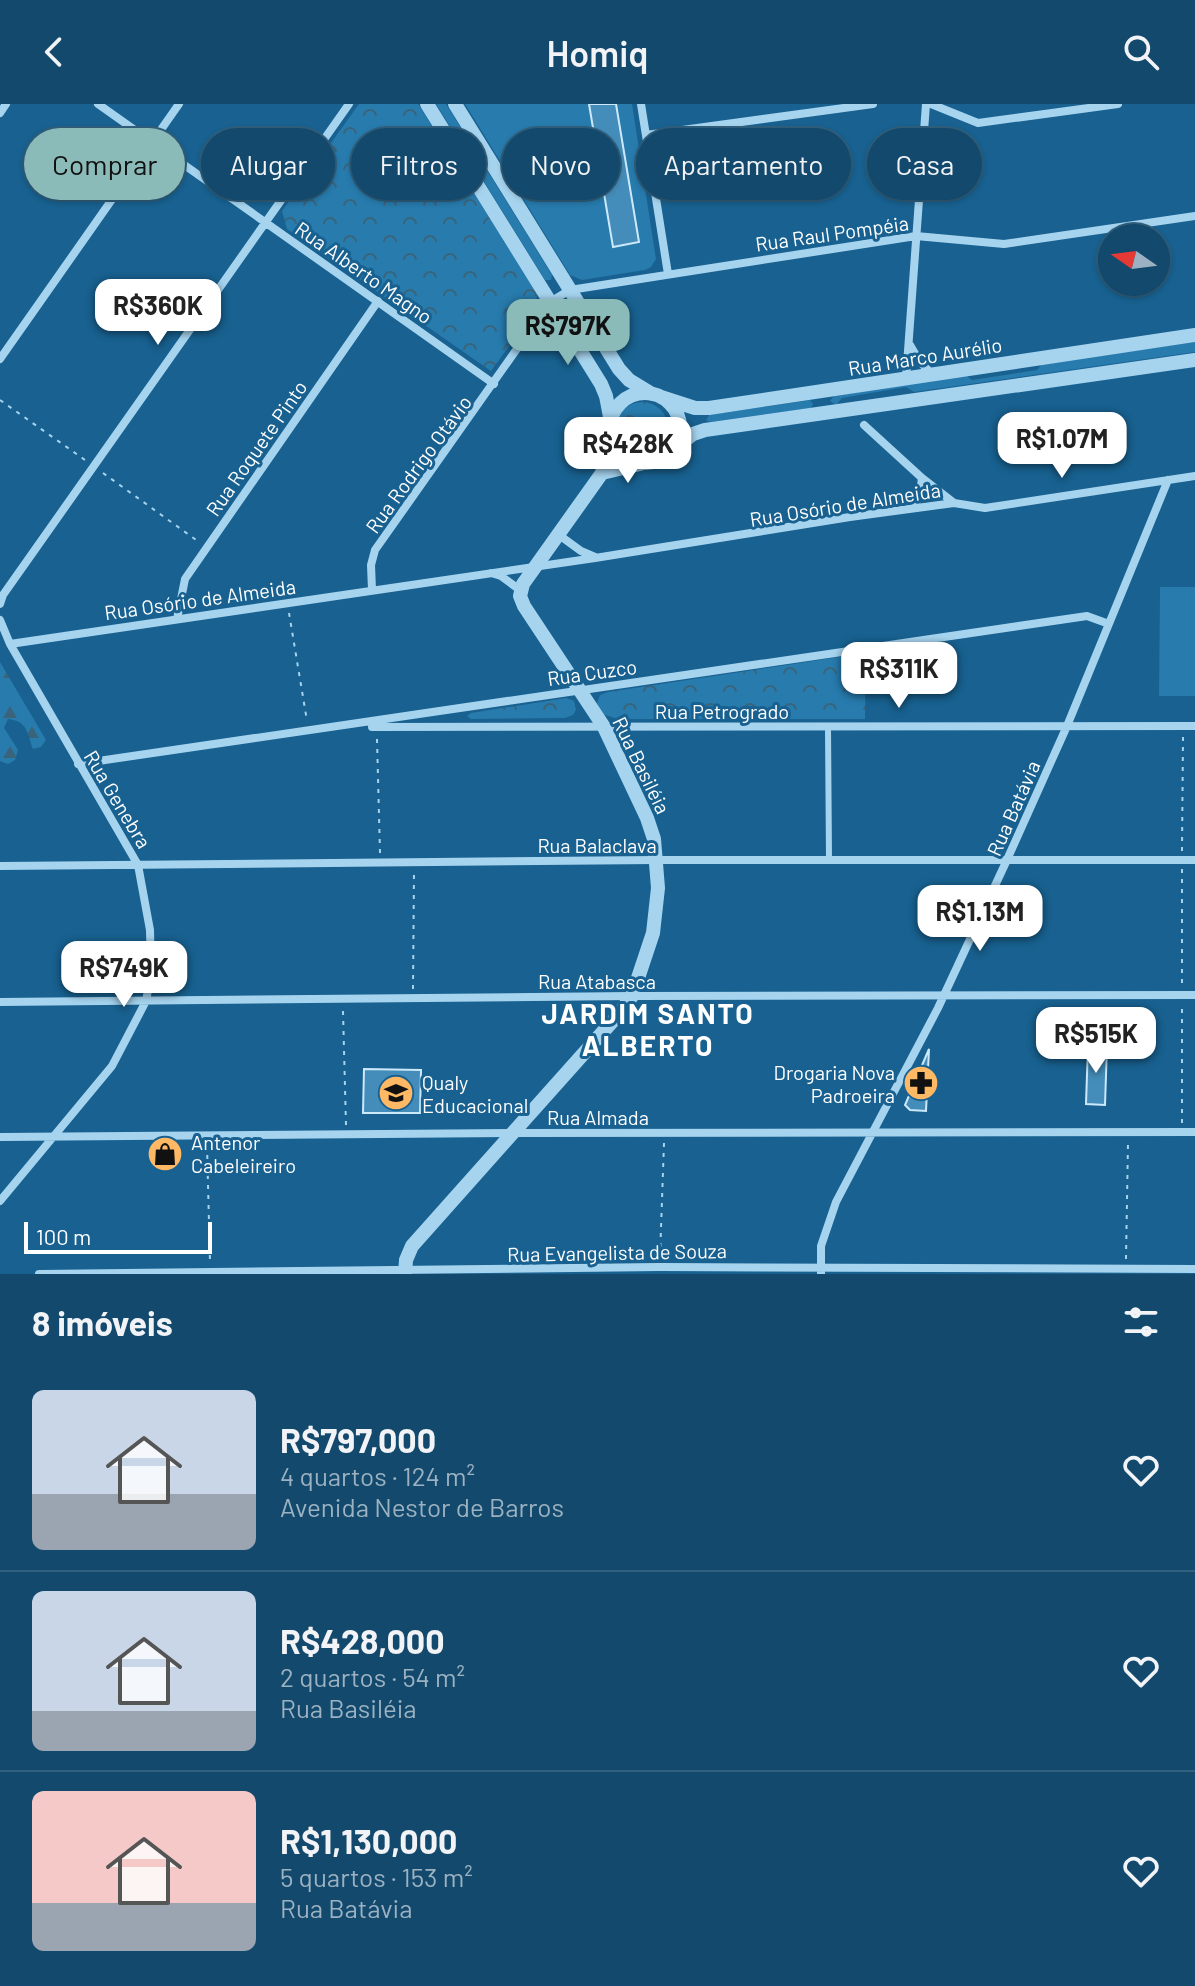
<!DOCTYPE html>
<html lang="pt">
<head>
<meta charset="utf-8">
<style>
	body { margin:0; font-family:Barlow,sans-serif; background:#1b5072; color:#f1f3f6; height:100vh; display:flex; flex-direction:column; font-size:30px; white-space:nowrap }
	* { box-sizing:border-box; margin:0 }
	p { font-size:26px; color:#9cb2c2 }
	.icon { flex:none; width:44px; height:44px; fill:none; stroke:currentColor; stroke-width:2; stroke-linecap:round; stroke-linejoin:round }
	.map { position:relative; height:1170px; overflow:hidden }
	.details { display:flex; flex-direction:column; background:#12496c; flex:1 }
	.details>* { flex:none }
	.banner { position:absolute; left:24px; top:24px; width:1148px; height:72px; display:flex; gap:16px }
	.needle { width:52px; rotate:284deg }
	.tools { position:absolute; left:1098px; top:120px; display:grid; gap:16px }
	.tools a { display:grid; place-items:center; width:72px; height:72px; border-radius:50%; background:#12496c; box-shadow:0 2px 6px #0004,0 0 0 2px #31617f; font-size:40px }
	.scale { position:absolute; left:24px; bottom:20px; width:188px; box-sizing:border-box; padding-left:8px; border:4px solid #fff; border-top:0; font-size:22px; line-height:28px; white-space:nowrap; color:#fff; -webkit-text-stroke:6px #186190; paint-order:stroke }
	.price { position:absolute; translate:-50% -68px; padding:0 18px; border-radius:16px; background:#fff; color:#222; font-size:26px; line-height:52px; filter:drop-shadow(0 2px 4px #0008) }
	.price::after { content:''; position:absolute; left:50%; top:48px; width:24px; height:18px; margin-left:-12px; background:inherit; clip-path:polygon(0 0,100% 0,50% 100%) }
	.price.current { background:#8bbbb9; color:#111 }
	ul { padding:0; list-style:none }
	li { display:flex; align-items:center; gap:24px; height:200px; padding:0 32px }
	li+li { border-top:2px solid #31617f }
	li span { display:grid; place-items:center; flex:none; width:224px; height:160px; border-radius:12px; color:#555 }
	li>.icon { margin-inline-start:auto }
	span .icon { width:96px; height:96px; fill:#fffc; stroke-width:1 }
	li b { font-size:34px }
	h2 { display:flex; justify-content:space-between; align-items:center; height:96px; padding:0 32px; font-size:34px }
	.tag { padding:0 28px; border-radius:36px; background:#12496c; box-shadow:0 2px 6px #0004,0 0 0 2px #31617f; font-size:28px; line-height:72px }
	.tag.current { background:#8bbbb9; color:#111 }
	header { display:flex; justify-content:space-between; align-items:center; height:104px; padding:0 32px; background:#12496c; font-size:36px; font-weight:600 }
	.map>svg:first-child { display:block }
	.grass { fill:#277bad }
	.forest { fill:url(#forest-firs) }
	.park { fill:url(#park-crowns) }
	.building { fill:#448dba; stroke:#cce9fb; stroke-width:2 }
	.lines { fill:none; stroke-linecap:round; stroke-linejoin:round }
	.path { stroke:#a6d4ef; stroke-width:2; stroke-dasharray:4 6; stroke-linecap:butt }
	.service { stroke:#a6d4ef; stroke-width:6 }
	.minor { stroke:#a6d4ef; stroke-width:8 }
	.tertiary { stroke:#a6d4ef; stroke-width:14 }
	.labels { text-anchor:middle; dominant-baseline:central; stroke-width:6; stroke-linejoin:round; paint-order:stroke }
	.street-label { font-size:20px; fill:#fff; stroke:#186190 }
	.poi-label { font-size:20px; fill:#fff; stroke:#186190; text-anchor:start }
	.district-label { font-size:28px; font-weight:bold; letter-spacing:2px; fill:#fff; stroke:#186190 }
</style>
</head>
<body>
<header><svg class="icon" aria-label="back" viewBox="0 0 24 24"><path d="M15 5l-7 7 7 7"/></svg>Homiq<svg class="icon" aria-label="search" viewBox="0 0 24 24"><circle cx="10" cy="10" r="6"/><path d="M15 15l6 6"/></svg></header>
<div class="map">
<svg width="1195" height="1170" viewBox="0 0 1195 1170">
	<defs>
		<pattern id="forest-firs" width="22" height="20" patternUnits="userSpaceOnUse" patternTransform="scale(2)"><rect width="22" height="20" fill="#277bad"/><path d="M5 1l3.5 6h-7zM16 11l3.5 6h-7z" fill="#3a647c"/></pattern>
		<pattern id="park-crowns" width="20" height="18" patternUnits="userSpaceOnUse" patternTransform="scale(2)"><rect width="20" height="18" fill="#277bad"/><path d="M2 6a3 3 0 1 1 6 0M12 15a3 3 0 1 1 6 0" fill="none" stroke="#3a647c"/></pattern>
	</defs>
	<rect width="100%" height="100%" fill="#186190"/>
	<path class="grass" d="M436 0H446L552 171 551 176H545Z
		M465 0H632L656 155 651 163 645 166 582 176 570 171Z
		M1195 238V248L914 288 906 283 842 294 836 301 830 297 834 292 966 271 972 276 1037 266 1042 260Z
		M810 296 813 300 811 304 710 318 706 316 709 311Z
		M1160 483H1195V592H1159Z"/>
	<path class="forest" d="M0 558 46 636 41 643 33 645C27 629 28 617 8 615L4 624 18 646 15 656 8 660 0 657Z"/>
	<path class="park" d="M359 0H418L537 189 536 205 491 267 287 125 282 107Z
		M616 324a26 26 0 1 1 52 0a26 26 0 1 1-52 0Z
		M866 549 865 615H618L602 610 597 599 600 591 608 588Z
		M566 594 574 597 576 606 573 611 565 614 471 615 467 612 471 609Z"/>
	<path class="building" d="M589 0H616L639 138 613 143Z
		M1088 941 1107 942 1105 1001 1086 1000Z
		M929 945 926 1007 910 1006 905 1001Z
		M364 965 421 966 420 1009H363Z"/>
	<g class="lines">
		<path class="path" d="M0 296 85 356
			M103 369 199 438
			M289 509 307 617
			M377 635 380 749
			M1182 747 1183 633
			M1182 879V765
			M413 885 414 767
			M343 907 346 1021
			M1182 1019V901
			M207 1041 210 1158
			M660 1153 664 1039
			M1126 1155 1128 1038"/>
		<path class="service" d="M828 623 829 756"/>
		<path class="minor" d="M98 0 494 280
			M641 0 668 170
			M931 0 978 19 1118 0
			M0 9 6 0
			M646 31 873 0
			M910 241 920 258 933 271
			M0 255 179 0
			M906 274 926 0
			M864 321 922 374 954 399
			M914 404 920 389 922 374
			M559 431 581 447 595 453
			M491 469 501 472 520 486
			M372 486 371 461 375 446 550 198 570 186 916 132 1004 140 1195 112
			M0 500 3 491 349 0
			M177 515 185 475 378 197
			M0 516 10 540 138 761 150 826 151 870 146 897 112 962 0 1097
			M10 540 595 454 850 413 954 399 985 404 1195 372
			M372 623 1195 622
			M78 660 1087 512 1109 520
			M0 762 657 756H1195
			M0 898 632 892 1195 891
			M0 1033 514 1029 1195 1028
			M39 1170 660 1163 1195 1165
			M821 1170V1142L836 1098 938 904 1006 758 1067 622 1168 376"/>
		<path class="tertiary" d="M427 0 601 280 606 292 611 318
			M455 0 619 265 629 276 652 290
			M610 324a35 35 0 1 1 70 0a35 35 0 1 1-70 0Z
			M661 293 695 304H709L1195 231
			M670 348 693 330 705 326 1195 256
			M602 369 640 360
			M405 1170 406 1156 412 1142 618 911 632 892 653 829 658 784 654 735 647 714 604 623 524 502 520 492 523 480 602 369 610 326"/>
	</g>
	<defs>
		<symbol id="pharmacy-disc" viewBox="-11 -11 22 22"><circle r="9.5" fill="#ffb864" stroke="#186190"/><path d="M-2-6h4v4h4v4h-4v4h-4v-4h-4v-4h4Z" fill="#111"/></symbol>
		<symbol id="school-disc" viewBox="-11 -11 22 22"><circle r="9.5" fill="#ffb864" stroke="#186190"/><path d="M0-5L7-2L0 1L-7-2ZM-4 1L0 2.5L4 1V4Q0 6-4 4Z" fill="#111"/></symbol>
		<symbol id="shop-disc" viewBox="-11 -11 22 22"><circle r="9.5" fill="#ffb864" stroke="#186190"/><path d="M-5-2.5h2.3a2.7 3.5 0 0 1 5.4 0H5L5.5 6h-11ZM-1.5-2.5h3a1.5 2.3 0 0 0-3 0Z" fill="#111"/></symbol>
	</defs>
	<g fill-rule="evenodd">
		<use href="#pharmacy-disc" x="901" y="959" width="40" height="40"/>
		<use href="#school-disc" x="376" y="969" width="40" height="40"/>
		<use href="#shop-disc" x="145" y="1030" width="40" height="40"/>
	</g>
	<g class="labels">
		<g class="street-label">
			<text transform="translate(832 129) rotate(-8)">Rua Raul Pompéia</text>
			<text transform="translate(364 168) rotate(35)">Rua Alberto Magno</text>
			<text transform="translate(925 252) rotate(-9)">Rua Marco Aurélio</text>
			<text transform="translate(256 344) rotate(-55)">Rua Roquete Pinto</text>
			<text transform="translate(418 360) rotate(-54)">Rua Rodrigo Otávio</text>
			<text transform="translate(845 400) rotate(-9)">Rua Osório de Almeida</text>
			<text transform="translate(200 495) rotate(-8)">Rua Osório de Almeida</text>
			<text transform="translate(592 568) rotate(-8)">Rua Cuzco</text>
			<text x="722" y="607">Rua Petrogrado</text>
			<text transform="translate(642 661) rotate(64)">Rua Basiléia</text>
			<text transform="translate(118 695) rotate(59)">Rua Genebra</text>
			<text transform="translate(1013 704) rotate(-66)">Rua Batávia</text>
			<text x="597" y="741">Rua Balaclava</text>
			<text x="597" y="877">Rua Atabasca</text>
			<text x="598" y="1013">Rua Almada</text>
			<text transform="translate(617 1148) rotate(-1)">Rua Evangelista de Souza</text>
		</g>
		<g class="poi-label">
			<text x="895" y="968" text-anchor="end">Drogaria Nova<tspan x="895" dy="23">Padroeira</tspan></text>
			<text x="422" y="978">Qualy<tspan x="422" dy="23">Educacional</tspan></text>
			<text x="191" y="1038">Antenor<tspan x="191" dy="23">Cabeleireiro</tspan></text>
		</g>
		<g class="district-label">
			<text x="648" y="909">JARDIM SANTO<tspan x="648" dy="32">ALBERTO</tspan></text>
		</g>
	</g>
</svg>
<div class="tools">
<a><svg class="needle" viewBox="-14 -14 28 28"><path d="M0-13l5 13h-10z" fill="#e53935"/><path d="M0 13l5-13h-10z" fill="#9cb2c2"/></svg></a>
</div>
<div class="scale">100 m</div>
<b class="price" style="left:158px;top:243px">R$360K</b>
<b class="price current" style="left:568px;top:263px">R$797K</b>
<b class="price" style="left:1062px;top:376px">R$1.07M</b>
<b class="price" style="left:628px;top:381px">R$428K</b>
<b class="price" style="left:899px;top:606px">R$311K</b>
<b class="price" style="left:980px;top:849px">R$1.13M</b>
<b class="price" style="left:124px;top:905px">R$749K</b>
<b class="price" style="left:1096px;top:971px">R$515K</b>
<div class="banner">
<a class="tag current">Comprar</a>
<a class="tag">Alugar</a>
<a class="tag">Filtros</a>
<a class="tag">Novo</a>
<a class="tag">Apartamento</a>
<a class="tag">Casa</a>
</div>
</div>
<section class="details">
<h2>8 imóveis<svg class="icon" aria-label="filters" viewBox="0 0 24 24"><path d="M4 7h16M4 17h16"/><circle cx="9" cy="7" r="2"/><circle cx="15" cy="17" r="2"/></svg></h2>
<ul>
<li><span style="background:linear-gradient(#c9d6e8 65%,#9aa5b1 0)"><svg class="icon" aria-label="home" viewBox="0 0 24 24"><path d="M3 11l9-7 9 7M6 9v11h12V9"/></svg></span><div><b>R$797,000</b><p>4 quartos · 124 m²</p><p>Avenida Nestor de Barros</p></div><svg class="icon" aria-label="heart" viewBox="0 0 24 24"><path d="M12 20l-8-8c-3-5 5-10 8-4 3-6 11-1 8 4z"/></svg></li>
<li><span style="background:linear-gradient(#c9d6e8 75%,#9aa5b1 0)"><svg class="icon" aria-label="home" viewBox="0 0 24 24"><path d="M3 11l9-7 9 7M6 9v11h12V9"/></svg></span><div><b>R$428,000</b><p>2 quartos · 54 m²</p><p>Rua Basiléia</p></div><svg class="icon" aria-label="heart" viewBox="0 0 24 24"><path d="M12 20l-8-8c-3-5 5-10 8-4 3-6 11-1 8 4z"/></svg></li>
<li><span style="background:linear-gradient(#f6c9c9 70%,#9aa5b1 0)"><svg class="icon" aria-label="home" viewBox="0 0 24 24"><path d="M3 11l9-7 9 7M6 9v11h12V9"/></svg></span><div><b>R$1,130,000</b><p>5 quartos · 153 m²</p><p>Rua Batávia</p></div><svg class="icon" aria-label="heart" viewBox="0 0 24 24"><path d="M12 20l-8-8c-3-5 5-10 8-4 3-6 11-1 8 4z"/></svg></li>
</ul>
</section>
</body>
</html>
